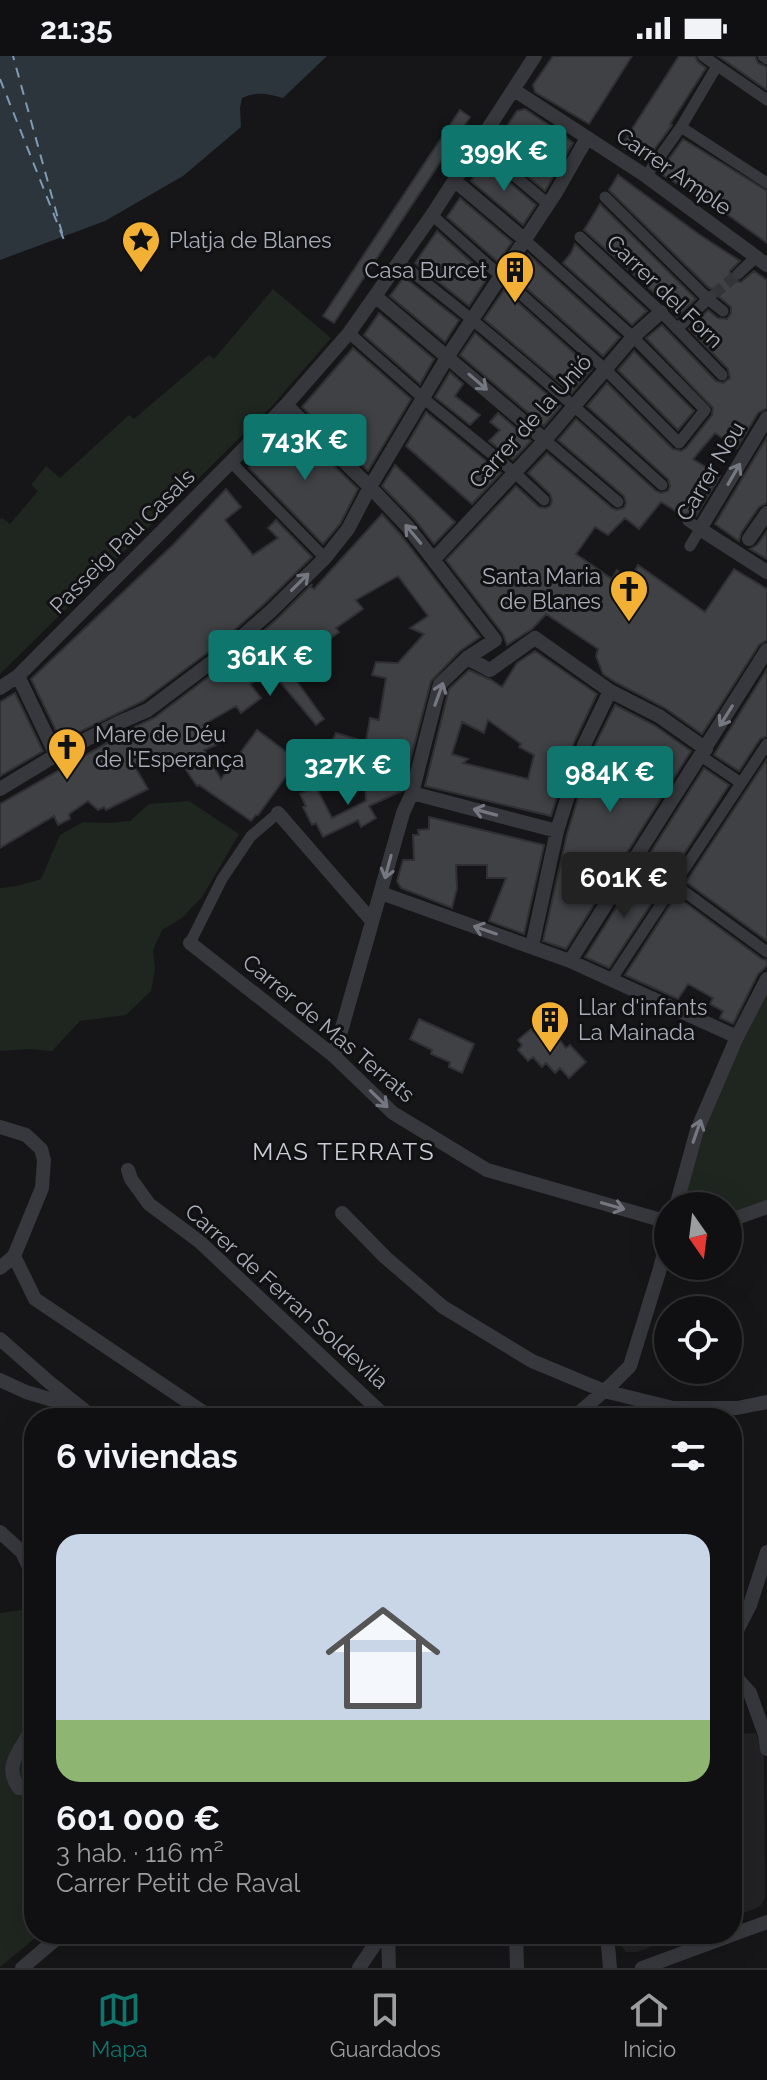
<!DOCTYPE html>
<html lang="es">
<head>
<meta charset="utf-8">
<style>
	body { margin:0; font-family:Raleway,sans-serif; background:#1e1e20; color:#f1f3f6; height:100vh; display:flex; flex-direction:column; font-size:30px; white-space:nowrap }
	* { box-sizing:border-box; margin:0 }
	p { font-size:26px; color:#9c9d9f }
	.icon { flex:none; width:44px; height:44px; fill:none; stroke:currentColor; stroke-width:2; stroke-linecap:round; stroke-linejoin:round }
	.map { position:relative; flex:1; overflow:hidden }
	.sheet { position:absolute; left:24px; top:1352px; width:718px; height:536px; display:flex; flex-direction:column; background:#101012; border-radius:32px; box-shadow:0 8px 32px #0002,0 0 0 2px #303032 }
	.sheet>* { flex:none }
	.needle { width:52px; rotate:166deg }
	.controls { position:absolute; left:654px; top:1136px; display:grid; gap:16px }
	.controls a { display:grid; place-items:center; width:88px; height:88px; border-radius:50%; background:#101012; box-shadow:0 8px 32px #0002,0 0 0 2px #303032; font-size:40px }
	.price { position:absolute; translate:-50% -68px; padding:0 18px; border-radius:8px; background:#0f766e; color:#fff; font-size:26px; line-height:52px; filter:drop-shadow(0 2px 4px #0008) }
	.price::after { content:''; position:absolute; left:50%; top:48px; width:24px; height:18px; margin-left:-12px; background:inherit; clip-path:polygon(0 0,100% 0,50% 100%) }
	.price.current { background:#222; color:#fff }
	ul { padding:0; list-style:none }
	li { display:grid; align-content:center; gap:16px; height:424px; padding:0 32px }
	li span { display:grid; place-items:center; height:248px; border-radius:24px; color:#555 }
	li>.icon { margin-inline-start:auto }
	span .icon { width:144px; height:144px; fill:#fffc; stroke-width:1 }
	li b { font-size:34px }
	h2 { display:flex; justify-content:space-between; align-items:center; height:96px; padding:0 32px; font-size:34px }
	.status { display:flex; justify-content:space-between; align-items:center; height:56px; padding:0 40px; background:#101012; direction:ltr }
	.status svg { height:22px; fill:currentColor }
	.tab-bar { display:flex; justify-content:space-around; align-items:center; height:112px; border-top:2px solid #303032; background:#101012; font-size:22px; color:#9c9d9f }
	.tab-bar a { display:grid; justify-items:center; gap:4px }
	.tab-bar .current { color:#0f766e }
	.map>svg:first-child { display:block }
	.built { fill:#222225 }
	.green { fill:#1e261f }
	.water { fill:#2c353c }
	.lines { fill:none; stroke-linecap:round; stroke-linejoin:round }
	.ferry { stroke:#7f9bb3; stroke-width:2; stroke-dasharray:10 8; stroke-linecap:butt }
	.building { fill:#404145; stroke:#303034; stroke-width:2; fill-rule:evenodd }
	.pedestrian-tunnel { stroke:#333438; stroke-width:11; stroke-dasharray:11 5.5; stroke-linecap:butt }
	.pedestrian { stroke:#37383d; stroke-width:11 }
	.minor { stroke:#37383d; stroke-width:14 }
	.oneway { stroke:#757881 }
	.labels { text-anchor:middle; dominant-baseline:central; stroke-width:6; stroke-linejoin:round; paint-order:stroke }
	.street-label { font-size:22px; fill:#a8adb8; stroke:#111113 }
	.poi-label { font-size:22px; fill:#a8adb8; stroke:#111113; text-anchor:start }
	.neighbourhood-label { font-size:24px; letter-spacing:2px; fill:#c9ccd4; stroke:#111113 }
</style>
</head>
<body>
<div class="status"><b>21:35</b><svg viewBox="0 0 49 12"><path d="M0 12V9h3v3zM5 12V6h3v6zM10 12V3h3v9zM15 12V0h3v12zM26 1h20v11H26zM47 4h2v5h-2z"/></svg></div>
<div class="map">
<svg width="767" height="1912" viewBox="0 0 767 1912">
	<rect width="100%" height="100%" fill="#161618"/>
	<path class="built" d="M756 1677 764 1702 765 1841 762 1848 757 1852 732 1861V1678Z
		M619 1878H685L637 1896H626L620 1888Z"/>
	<path class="green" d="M273 233 331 282 271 351 0 618V464L2 462 10 468 38 435 31 429 46 410 60 422 129 359 134 363 209 299 214 303Z
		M189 745 239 778 202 841 182 862 162 874 153 894 155 913 151 935 126 959 80 965 52 995 30 993 0 995V832L17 830 41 823 60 779 83 766 107 767 130 765 149 748Z
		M767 923V1151L728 1165V1150H676L697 1074Z
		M21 1554 34 1560V1878H40L0 1911V1557Z"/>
	<path class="water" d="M0 0H327L283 42C268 38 257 35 242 42L240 52 241 71 183 120 105 165 0 204Z"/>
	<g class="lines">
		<path class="ferry" d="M0 23 64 184 13 0"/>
	</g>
	<path class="building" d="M553 0H632L589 68 535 36 533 29Z
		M679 0H695L698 6 706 12 670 68 672 69 645 106 621 90Z
		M718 0H755L758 7 767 11V34Z
		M525 53 564 79 573 87 545 135 493 91 517 55Z
		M460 54 470 61 334 267 323 260Z
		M683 83 767 135V187L714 149 659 117Z
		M484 105 536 149 523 169 471 125Z
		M618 119 700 179 740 205 730 215V221L732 224 741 226 754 215 767 224V352L758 357 737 392 715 377 693 403 720 420 696 460 689 457 682 459 661 446 639 473 625 462 608 479 595 471 576 498 612 523 617 514 621 517 633 518 638 509 705 556 734 513 767 533V584L759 589 702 678 665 652 615 626 603 618 596 600 598 593 546 558 532 573 507 589 503 578 446 504 516 430 539 451 546 452 550 450 552 445 550 438 528 417 547 397 612 452 617 454 624 452 626 447 624 440 558 384 576 363 656 435 661 437 668 435 670 430 668 423 587 350 607 327 673 393 681 395 686 392 712 359 713 352 646 282 662 269 716 325 723 327 730 322 728 313 689 273 708 254 718 262 727 263 731 257V251L719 241 716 234 709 232 609 134Z
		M460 142 512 186 498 206 447 161Z
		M600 148 696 243 677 261 668 249 584 174Z
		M437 175 488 221 469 250 415 207Z
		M575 188 647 255 632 269 563 207 571 197Z
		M528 198 620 281 603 300 513 220Z
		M404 221 459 264 445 286 390 240Z
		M504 234 592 313 572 337 484 263Z
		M379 257 434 303 420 328 364 279Z
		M475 277 561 350 544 370 460 299Z
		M353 292 411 343 368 415 302 351Z
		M634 295 694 355 678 374 618 314Z
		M450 316 463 328 455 340 480 359 470 369 435 341Z
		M426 356 501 417 472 448 406 390Z
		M498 357 531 385 513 404 489 385 500 374 490 366Z
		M289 366 358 433 340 468 323 488 249 412 263 395 262 394Z
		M767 381V447L759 451 741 477 739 485 715 468Z
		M395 409 455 466 434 488 415 464 382 430Z
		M226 433 241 451 225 464 253 499 278 482 268 472 276 464 312 501 264 548 215 591 143 645 61 685 31 623 174 488Z
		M382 458 400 478 480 581 460 595 431 625 407 717 361 708V697L332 686 336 677 366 686 370 662 379 664 386 622 372 619 376 606 398 607 424 578 410 572 428 560 398 520 356 544 363 553 336 572 339 576 288 613 324 663 316 669 271 615 250 628 261 642 241 657 236 650 203 669 218 688 204 694 221 723 257 674 296 703 292 709 293 711 258 759H256L251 765 199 729 197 730 180 705 168 714 159 697 135 711 148 733 106 754 104 751 98 754 88 745 69 758 70 763 58 769 54 760 0 792V748L112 684 111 682 154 662 227 607 278 562 312 528 311 531 314 533Z
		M767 475V503L750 493 757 489Z
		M535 595 597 638 574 686 551 760 425 730 449 633 469 614 491 624 502 631 517 607ZM488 664 521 688 519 691 534 699 528 723 463 707 468 703 452 698 462 666 484 677Z
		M767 613V680L760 683 739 715 714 699Z
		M15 637 43 695 0 720V646Z
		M615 649 654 669 691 695 566 893 543 885 567 778 593 693Z
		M767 703V885L686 826Z
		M704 712 729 729 672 816 649 799Z
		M406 721 402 735 369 750 376 762 361 771 358 764 323 781 316 767 312 769 303 751 306 750 300 738 316 731 332 762 366 745 365 730Z
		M429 761 544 789 524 878 489 865 506 822H487V809H456L457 832 452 852 401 832 397 825 403 804H414L413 779H419L418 774 429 773Z
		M640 814 663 830 609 912 585 901Z
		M676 840 762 903 767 904V910L758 918 733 968 720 962 723 955 710 948 713 942 688 928 678 943 625 919Z
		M419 963 474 988 462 1017 449 1011 450 1006 431 998 432 994 410 983Z
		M531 973 539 981 544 976 552 987 558 982 566 992 570 989 586 1006 569 1022 560 1012 555 1017 546 1007 542 1011 533 1001 528 1005 518 994 522 989 518 984Z"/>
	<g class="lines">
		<path class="pedestrian-tunnel" d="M714 238 738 218"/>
		<path class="pedestrian" d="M703 0 767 44
			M763 0 767 3
			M681 71 767 127
			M478 89 548 148
			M646 120 681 71 717 10
			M605 141 708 243 723 255
			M432 159 606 314 679 387 705 354 633 281 524 183
			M580 181 661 256 722 319
			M399 206C492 277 576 351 662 429
			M738 218 756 201
			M677 273 711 240
			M349 277 423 342 515 417 544 444
			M545 384 618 446
			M231 406 325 502
			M688 465 700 473 690 490
			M701 700 741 727
			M637 801 767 896
			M190 887 222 823 251 780 278 757
			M611 924 767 688"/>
		<path class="minor" d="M514 34 646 120 767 209
			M455 125 524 183
			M375 240 545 384
			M286 349 370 431 408 471 495 584 467 602 440 628 412 737 403 757 334 1000
			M767 362 700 473 767 516
			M749 483 767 457
			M434 503 545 384 633 281 661 256
			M467 602 490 614 535 582 610 635 659 660 706 693
			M18 620 56 699
			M0 632 18 620 231 406 286 349 349 277 432 159 535 0
			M0 733 56 699 118 667 148 654 221 599 271 555 325 502 348 473 370 431 448 300 555 138 587 82
			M412 737 557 775
			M278 757 372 865
			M381 837 570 905 737 981
			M190 887 334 1000 393 1057 487 1114 668 1166
			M532 890 557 775 584 689 610 635
			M570 905 767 594
			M0 1071 26 1079 41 1093 44 1104 42 1132 14 1200 0 1212
			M128 1114 131 1123 149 1148 200 1186 387 1362
			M676 1150 697 1074 737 981 767 923
			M342 1157 385 1201 443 1251 532 1305 604 1335 673 1352H737L767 1346
			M728 1165 767 1151
			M14 1200 35 1243 212 1362
			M0 1283 49 1326 94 1362
			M0 1324 26 1336 76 1351
			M573 1362 612 1328 630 1310 659 1216 668 1182
			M0 1476 22 1496 34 1522
			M732 1584 750 1549 767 1496
			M732 1617 750 1637 765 1679 767 1693
			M34 1669C24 1691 1 1708 19 1732L34 1733
			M388 1878 389 1912
			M516 1878 517 1912
			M607 1878 610 1912
			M22 1912 62 1878
			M359 1912 382 1878
			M642 1912 767 1866"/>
	</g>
	<defs><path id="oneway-shaft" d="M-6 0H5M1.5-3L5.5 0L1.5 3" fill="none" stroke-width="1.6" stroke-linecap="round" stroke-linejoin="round" transform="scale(2)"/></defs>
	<g class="oneway">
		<use href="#oneway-shaft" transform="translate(478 326) rotate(41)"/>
		<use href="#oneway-shaft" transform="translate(734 418) rotate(-60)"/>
		<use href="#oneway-shaft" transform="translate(413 478) rotate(-130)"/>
		<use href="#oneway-shaft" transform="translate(300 526) rotate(-45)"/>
		<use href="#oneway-shaft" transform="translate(439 638) rotate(-70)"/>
		<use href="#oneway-shaft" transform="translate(726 660) rotate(122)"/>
		<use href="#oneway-shaft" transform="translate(485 756) rotate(-165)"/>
		<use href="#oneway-shaft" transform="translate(388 811) rotate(105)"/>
		<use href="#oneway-shaft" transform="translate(485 874) rotate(-161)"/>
		<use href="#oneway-shaft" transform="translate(379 1043) rotate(44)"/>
		<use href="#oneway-shaft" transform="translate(697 1075) rotate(-71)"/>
		<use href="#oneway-shaft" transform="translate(613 1150) rotate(16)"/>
	</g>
	<defs>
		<symbol id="sight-pin" viewBox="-11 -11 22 30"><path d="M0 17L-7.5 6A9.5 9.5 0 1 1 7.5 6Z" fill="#f2b134" stroke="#111113"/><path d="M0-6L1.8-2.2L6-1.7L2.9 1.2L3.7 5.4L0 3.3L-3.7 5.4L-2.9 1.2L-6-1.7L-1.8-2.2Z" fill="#111"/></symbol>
		<symbol id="building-pin" viewBox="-11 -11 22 30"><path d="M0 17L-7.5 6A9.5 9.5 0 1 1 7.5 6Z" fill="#f2b134" stroke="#111113"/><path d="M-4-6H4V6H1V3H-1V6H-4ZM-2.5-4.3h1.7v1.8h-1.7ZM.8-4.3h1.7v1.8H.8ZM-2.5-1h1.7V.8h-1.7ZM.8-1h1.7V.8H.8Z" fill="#111"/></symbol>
		<symbol id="church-pin" viewBox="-11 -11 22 30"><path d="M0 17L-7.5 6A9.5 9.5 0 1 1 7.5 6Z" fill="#f2b134" stroke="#111113"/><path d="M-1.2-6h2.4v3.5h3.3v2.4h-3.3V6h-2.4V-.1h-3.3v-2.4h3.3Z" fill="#111"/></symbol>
	</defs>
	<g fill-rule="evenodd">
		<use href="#sight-pin" x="119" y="162" width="44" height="60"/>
		<use href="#building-pin" x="493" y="192" width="44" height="60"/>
		<use href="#church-pin" x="607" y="511" width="44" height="60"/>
		<use href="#church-pin" x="45" y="669" width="44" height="60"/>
		<use href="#building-pin" x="528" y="942" width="44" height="60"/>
	</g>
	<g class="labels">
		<g class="street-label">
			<text transform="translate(674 115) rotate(35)">Carrer Ample</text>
			<text transform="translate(665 235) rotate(44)">Carrer del Forn</text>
			<text transform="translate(530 365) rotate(-48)">Carrer de la Unió</text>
			<text transform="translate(710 415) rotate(-59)">Carrer Nou</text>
			<text transform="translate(122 485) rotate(-45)">Passeig Pau Casals</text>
			<text transform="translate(329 972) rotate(40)">Carrer de Mas Terrats</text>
			<text transform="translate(287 1240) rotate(42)">Carrer de Ferran Soldevila</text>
		</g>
		<g class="poi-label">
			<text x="169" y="184">Platja de Blanes</text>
			<text x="487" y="214" text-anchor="end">Casa Burcet</text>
			<text x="601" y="520" text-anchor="end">Santa Maria<tspan x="601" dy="25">de Blanes</tspan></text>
			<text x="95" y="678">Mare de Déu<tspan x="95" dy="25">de l'Esperança</tspan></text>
			<text x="578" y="951">Llar d'infants<tspan x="578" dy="25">La Mainada</tspan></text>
		</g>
		<g class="neighbourhood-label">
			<text x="344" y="1095">MAS TERRATS</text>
		</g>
	</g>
</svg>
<div class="controls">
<a><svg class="needle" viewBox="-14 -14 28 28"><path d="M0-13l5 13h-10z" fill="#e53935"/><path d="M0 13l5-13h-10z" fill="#9c9d9f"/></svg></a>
<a><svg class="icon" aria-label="locate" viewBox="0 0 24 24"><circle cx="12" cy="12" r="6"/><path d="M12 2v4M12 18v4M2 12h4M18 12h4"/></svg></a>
</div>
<b class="price" style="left:504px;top:137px">399K €</b>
<b class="price" style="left:305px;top:426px">743K €</b>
<b class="price" style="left:270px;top:642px">361K €</b>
<b class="price" style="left:348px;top:751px">327K €</b>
<b class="price" style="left:610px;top:758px">984K €</b>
<b class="price current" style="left:624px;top:864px">601K €</b>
<section class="sheet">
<h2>6 viviendas<svg class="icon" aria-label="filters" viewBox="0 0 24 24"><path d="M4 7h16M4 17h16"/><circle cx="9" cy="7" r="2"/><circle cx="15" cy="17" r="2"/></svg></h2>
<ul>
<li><span style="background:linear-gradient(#c9d6e8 75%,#8fb573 0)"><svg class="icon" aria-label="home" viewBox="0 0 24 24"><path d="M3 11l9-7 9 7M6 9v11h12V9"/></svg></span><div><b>601 000 €</b><p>3 hab. · 116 m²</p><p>Carrer Petit de Raval</p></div></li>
</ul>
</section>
</div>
<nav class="tab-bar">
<a class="current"><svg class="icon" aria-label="map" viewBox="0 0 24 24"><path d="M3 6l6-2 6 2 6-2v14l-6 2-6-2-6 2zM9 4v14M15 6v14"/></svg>Mapa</a>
<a><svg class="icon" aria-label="saved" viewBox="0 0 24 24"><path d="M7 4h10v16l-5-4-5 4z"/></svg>Guardados</a>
<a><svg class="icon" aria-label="home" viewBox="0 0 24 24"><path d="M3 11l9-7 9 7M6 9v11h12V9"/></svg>Inicio</a>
</nav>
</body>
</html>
